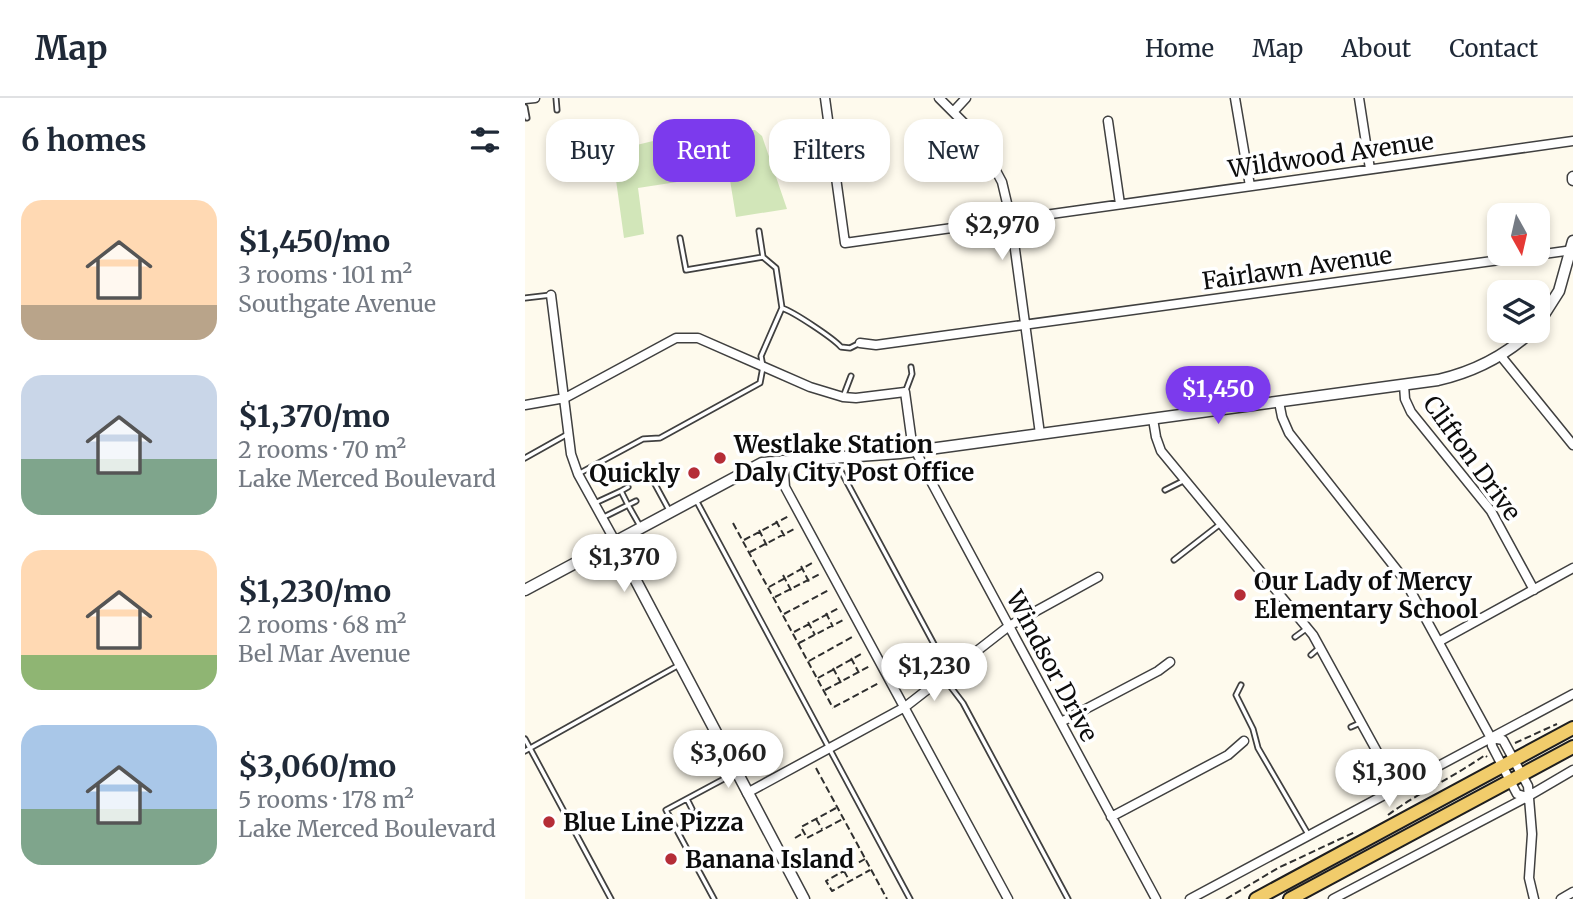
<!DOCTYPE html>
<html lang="en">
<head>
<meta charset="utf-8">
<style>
	body { margin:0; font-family:Merriweather,serif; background:#f2f2f3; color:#1f2937; height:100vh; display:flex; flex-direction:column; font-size:26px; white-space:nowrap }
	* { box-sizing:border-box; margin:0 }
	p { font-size:23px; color:#747a83 }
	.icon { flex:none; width:38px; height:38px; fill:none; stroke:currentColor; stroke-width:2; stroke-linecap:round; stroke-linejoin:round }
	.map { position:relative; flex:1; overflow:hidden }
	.side { display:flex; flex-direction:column; background:#fff; width:525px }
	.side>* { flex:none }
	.top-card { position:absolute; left:21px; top:21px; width:665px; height:63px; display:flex; gap:14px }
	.needle { width:46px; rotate:172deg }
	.buttons { position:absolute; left:962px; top:105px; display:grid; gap:14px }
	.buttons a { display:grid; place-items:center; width:63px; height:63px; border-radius:14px; background:#fff; box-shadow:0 4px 10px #0003; font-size:35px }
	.price { position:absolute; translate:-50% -60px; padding:0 16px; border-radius:24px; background:#fff; color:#222; font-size:23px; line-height:46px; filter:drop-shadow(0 2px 4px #0008) }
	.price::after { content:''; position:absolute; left:50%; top:42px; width:21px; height:16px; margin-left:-10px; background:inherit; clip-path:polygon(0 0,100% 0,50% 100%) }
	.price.on { background:#7c3aed; color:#fff }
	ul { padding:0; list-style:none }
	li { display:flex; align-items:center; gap:21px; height:175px; padding:0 21px }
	li span { display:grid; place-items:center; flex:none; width:196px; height:140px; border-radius:21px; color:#555 }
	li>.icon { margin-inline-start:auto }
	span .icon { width:84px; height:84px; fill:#fffc; stroke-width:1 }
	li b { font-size:30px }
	h2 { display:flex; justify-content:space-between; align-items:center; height:84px; padding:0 21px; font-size:30px }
	.chip { padding:0 24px; border-radius:21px; background:#fff; box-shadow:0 4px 10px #0003; font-size:24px; line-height:63px }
	.chip.on { background:#7c3aed; color:#fff }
	header { display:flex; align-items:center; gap:42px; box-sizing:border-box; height:98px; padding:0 35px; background:#fff; border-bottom:2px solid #e0e1e3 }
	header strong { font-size:33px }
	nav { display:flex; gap:38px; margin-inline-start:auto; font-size:24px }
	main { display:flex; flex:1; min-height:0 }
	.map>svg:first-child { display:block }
	.green { fill:#d2e6b9 }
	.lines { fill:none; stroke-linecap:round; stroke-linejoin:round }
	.service-casing { stroke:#404040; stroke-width:7 }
	.minor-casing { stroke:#404040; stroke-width:11 }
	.tertiary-casing { stroke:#404040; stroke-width:13 }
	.primary-casing { stroke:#1e1e1e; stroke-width:16 }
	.path { stroke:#2f2f2f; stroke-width:2; stroke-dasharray:7 3.5; stroke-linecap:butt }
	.service { stroke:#fff; stroke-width:3.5 }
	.minor { stroke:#fff; stroke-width:8 }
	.tertiary { stroke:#fff; stroke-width:10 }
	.primary { stroke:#f1cc6b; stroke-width:12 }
	.poi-dot { fill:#b52d37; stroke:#fff; stroke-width:2.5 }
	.labels { text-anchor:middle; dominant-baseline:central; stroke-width:7; stroke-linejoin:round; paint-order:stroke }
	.street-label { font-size:24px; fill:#0d0d0d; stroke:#fff }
	.poi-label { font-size:24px; font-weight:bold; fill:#0d0d0d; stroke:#fff; text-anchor:start }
</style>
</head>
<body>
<header>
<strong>Map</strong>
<nav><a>Home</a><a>Map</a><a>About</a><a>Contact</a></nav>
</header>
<main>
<section class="side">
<h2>6 homes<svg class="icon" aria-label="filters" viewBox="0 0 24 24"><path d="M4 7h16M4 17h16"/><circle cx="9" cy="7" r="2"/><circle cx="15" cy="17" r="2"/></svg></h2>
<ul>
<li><span style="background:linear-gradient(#ffd9b3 75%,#b9a48a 0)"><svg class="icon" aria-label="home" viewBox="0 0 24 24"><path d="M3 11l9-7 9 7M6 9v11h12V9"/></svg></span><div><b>$1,450/mo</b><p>3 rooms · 101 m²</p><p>Southgate Avenue</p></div></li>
<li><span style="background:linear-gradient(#c9d6e8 60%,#7fa58c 0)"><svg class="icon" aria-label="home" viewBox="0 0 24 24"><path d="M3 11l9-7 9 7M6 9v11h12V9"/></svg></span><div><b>$1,370/mo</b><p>2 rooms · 70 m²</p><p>Lake Merced Boulevard</p></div></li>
<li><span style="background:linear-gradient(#ffd9b3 75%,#8fb573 0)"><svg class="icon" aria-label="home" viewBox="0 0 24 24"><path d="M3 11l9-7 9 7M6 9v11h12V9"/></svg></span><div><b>$1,230/mo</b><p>2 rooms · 68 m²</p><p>Bel Mar Avenue</p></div></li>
<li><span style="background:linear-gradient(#a9c7e8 60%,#7fa58c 0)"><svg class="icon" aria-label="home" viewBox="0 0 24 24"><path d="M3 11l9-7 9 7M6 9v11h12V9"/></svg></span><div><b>$3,060/mo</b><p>5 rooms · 178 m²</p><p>Lake Merced Boulevard</p></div></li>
</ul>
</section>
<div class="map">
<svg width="1048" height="801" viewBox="0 0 1048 801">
	<rect width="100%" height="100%" fill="#fefaed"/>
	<path class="green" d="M230 32 237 38 262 111 211 119 204 76 113 90 119 136 99 140 87 53 165 34Z"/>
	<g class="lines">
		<defs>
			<path id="service" d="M31 0 32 12
				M0 9 2 20
				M155 140 161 172 238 159
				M0 200 26 197
				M257 210C269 214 308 240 316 249L325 250 335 245
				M381 292 387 276 386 269
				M318 299 326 278
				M0 360 41 337
				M310 362 424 574
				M55 375 118 341 135 340 235 285 238 269 236 258 257 210 251 170 238 159 234 133
				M117 381 125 377 144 412
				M103 389 96 393 103 407 111 403
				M640 392 658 383
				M171 402 385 801
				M70 405 96 393
				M79 419 103 407 115 428
				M62 446 66 454
				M649 462 694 427
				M770 539 781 531
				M786 557 795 549
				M419 580 438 605 543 801
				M716 587 711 597 728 631 733 650 783 736
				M826 629 835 625
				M0 641 86 801
				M0 653 154 567
				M848 672 859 667
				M162 701 167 711
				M189 801 141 712 210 675"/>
			<path id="minor" d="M300 0 320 145 1048 43
				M414 0 453 39 477 84 486 122 515 336
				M710 0 725 88
				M834 0 845 71
				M0 1 10 0
				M429 13 441 0
				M583 23 595 106
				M26 197 46 356 53 376 90 443
				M335 245 351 247 1048 152
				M975 257 1048 347
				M879 287 880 301 886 314 966 413 1009 492
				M754 304 757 319 764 335 879 481 966 640 967 648 992 696 1002 699
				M0 307 40 300 151 240H173L285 289 318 299 331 300 380 294 387 345 401 374 631 801
				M628 321 631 339 636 353 788 537 872 690
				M258 362 260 389 483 801
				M915 543 1048 470
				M536 624 633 573 645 564
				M966 640 978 642 1003 688 1007 736 1004 780 1009 801
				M222 695 380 609 484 528 573 479
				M586 719 703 657 719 643
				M665 801 1048 596
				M808 801 1002 699 1048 672
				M1036 801 1048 794"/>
			<path id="tertiary" d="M1048 79V82
				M1013 226 1034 193 1048 143
				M90 443 279 801
				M0 492 237 365 375 355 913 282C948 274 980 258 1007 233"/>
			<path id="primary" d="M731 801 1048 630
				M765 801 1048 649"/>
		</defs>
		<use href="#service" class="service-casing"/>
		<use href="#minor" class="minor-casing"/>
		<use href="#tertiary" class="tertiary-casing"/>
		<use href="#primary" class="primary-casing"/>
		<path class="path" d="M251 423 260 439
			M208 425 308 610
			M234 432 242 448
			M219 442 264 418
			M225 454 271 430
			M276 468 284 484
			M258 477 267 494
			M244 489 289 464
			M250 499 295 476
			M301 515 308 529
			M259 516 304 492
			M283 524 290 537
			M269 534 314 510
			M274 545 320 521
			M326 560 334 575
			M284 563 329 538
			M308 570 316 585
			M293 580 338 555
			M300 592 345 568
			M309 609 354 585
			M990 645 1032 626
			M291 670 362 801
			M311 710 276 729 282 740 318 721
			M863 717C894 694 929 679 960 657L962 659
			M291 721 297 731
			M270 740 278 735
			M340 761 301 783 307 793 345 772
			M319 773 324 782
			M701 801 753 770 830 734"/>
		<use href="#service" class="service"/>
		<use href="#minor" class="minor"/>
		<use href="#tertiary" class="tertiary"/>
		<use href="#primary" class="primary"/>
	</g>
	<g class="poi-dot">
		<circle cx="195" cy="360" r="7"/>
		<circle cx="169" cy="375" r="7"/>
		<circle cx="715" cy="497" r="7"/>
		<circle cx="24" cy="724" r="7"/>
		<circle cx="146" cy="761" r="7"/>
	</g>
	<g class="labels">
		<g class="street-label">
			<text transform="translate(806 57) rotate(-8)">Wildwood Avenue</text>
			<text transform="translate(772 170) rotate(-8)">Fairlawn Avenue</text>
			<text transform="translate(947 360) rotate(54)">Clifton Drive</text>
			<text transform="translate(527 568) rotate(62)">Windsor Drive</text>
		</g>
		<g class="poi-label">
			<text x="209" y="346">Westlake Station<tspan x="209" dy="28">Daly City Post Office</tspan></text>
			<text x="155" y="375" text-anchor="end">Quickly</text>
			<text x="729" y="483">Our Lady of Mercy<tspan x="729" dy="28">Elementary School</tspan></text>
			<text x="38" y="724">Blue Line Pizza</text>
			<text x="160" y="761">Banana Island</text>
		</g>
	</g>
</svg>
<div class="buttons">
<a><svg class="needle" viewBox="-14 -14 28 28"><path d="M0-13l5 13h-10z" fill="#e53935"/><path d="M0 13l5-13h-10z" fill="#747a83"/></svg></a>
<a><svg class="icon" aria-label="layers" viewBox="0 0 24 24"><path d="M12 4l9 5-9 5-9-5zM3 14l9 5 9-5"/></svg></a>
</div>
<b class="price" style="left:477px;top:164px">$2,970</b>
<b class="price on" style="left:693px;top:328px">$1,450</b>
<b class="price" style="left:99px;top:496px">$1,370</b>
<b class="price" style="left:409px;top:605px">$1,230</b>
<b class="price" style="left:203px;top:692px">$3,060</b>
<b class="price" style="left:864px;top:711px">$1,300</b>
<div class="top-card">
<a class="chip">Buy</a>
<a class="chip on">Rent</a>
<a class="chip">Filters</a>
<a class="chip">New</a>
</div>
</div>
</main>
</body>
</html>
